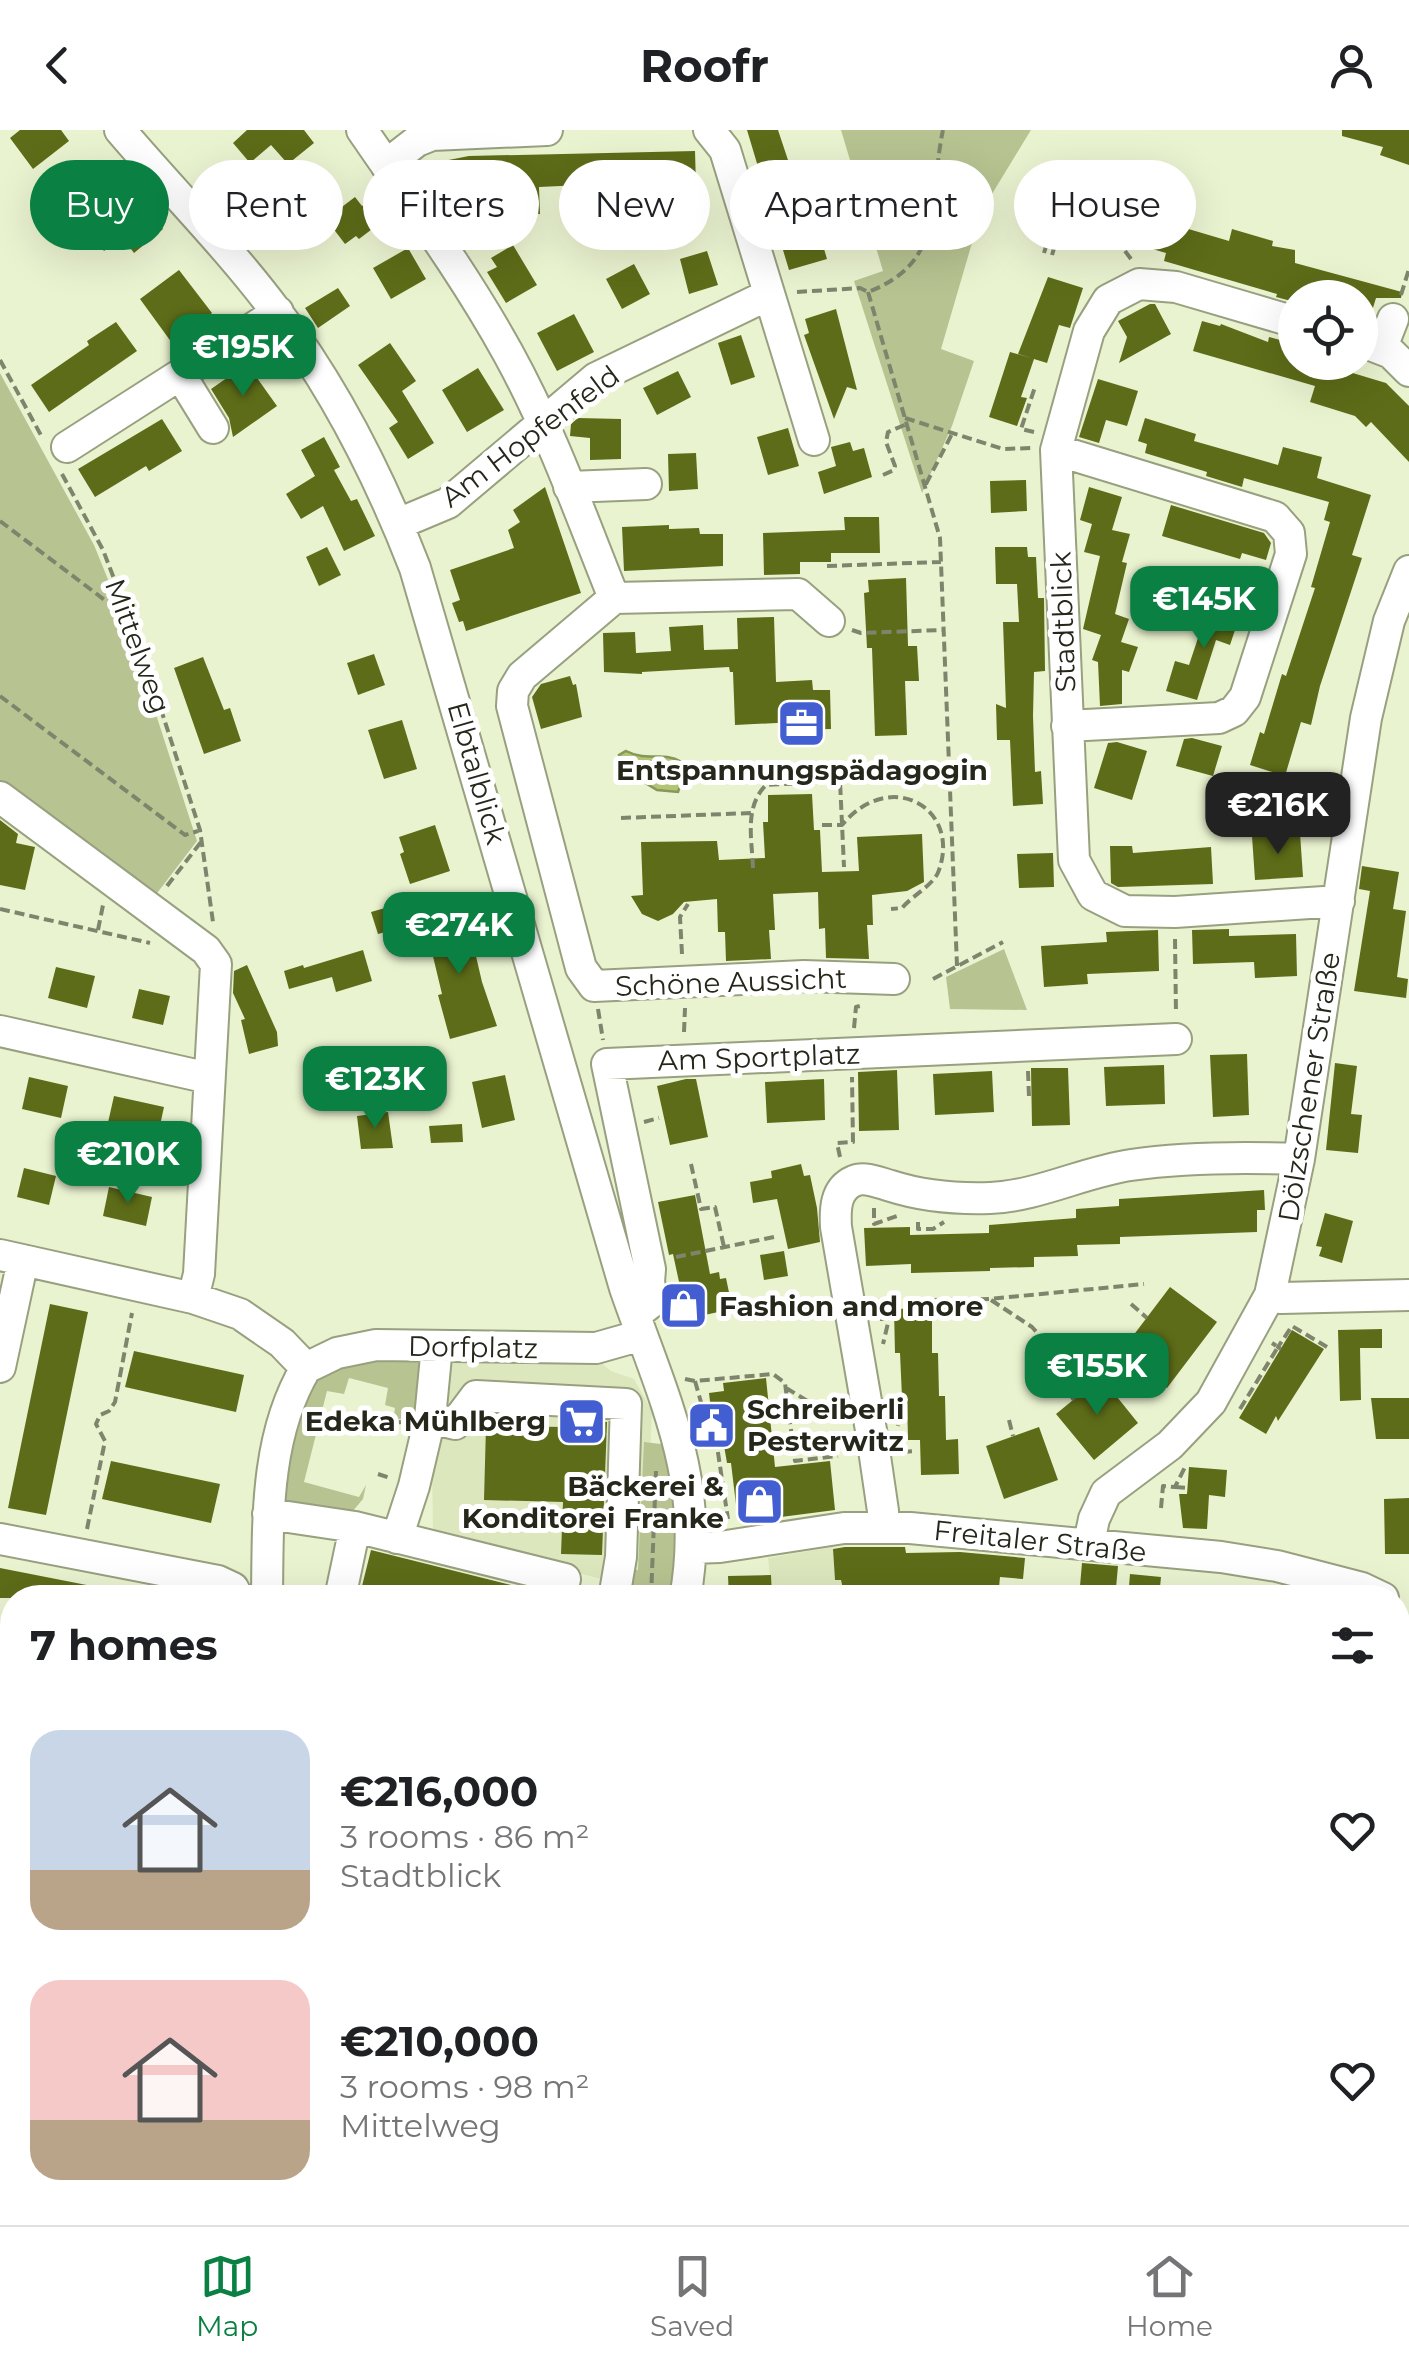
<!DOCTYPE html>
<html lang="en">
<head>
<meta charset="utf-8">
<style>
	body { margin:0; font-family:Montserrat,sans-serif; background:#f6f6f6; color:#202124; height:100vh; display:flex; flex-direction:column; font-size:38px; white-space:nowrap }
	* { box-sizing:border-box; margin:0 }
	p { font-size:32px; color:#757577 }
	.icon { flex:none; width:55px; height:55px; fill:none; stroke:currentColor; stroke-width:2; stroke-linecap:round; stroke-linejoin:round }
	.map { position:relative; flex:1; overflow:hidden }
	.side { position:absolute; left:0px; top:1455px; width:1410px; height:640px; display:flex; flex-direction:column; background:#fff; border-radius:40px 40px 0 0; box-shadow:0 10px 40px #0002 }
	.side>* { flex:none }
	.guide { position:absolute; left:30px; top:30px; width:1350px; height:90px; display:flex; gap:20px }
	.tools { position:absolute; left:1278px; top:150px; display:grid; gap:20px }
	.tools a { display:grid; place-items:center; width:100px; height:100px; border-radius:50%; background:#fff; box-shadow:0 10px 40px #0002; font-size:50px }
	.price { position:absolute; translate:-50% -85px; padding:0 22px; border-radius:20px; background:#0b8043; color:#fff; font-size:32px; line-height:65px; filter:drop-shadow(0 2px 5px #0008) }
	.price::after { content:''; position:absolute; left:50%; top:60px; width:30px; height:22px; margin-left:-15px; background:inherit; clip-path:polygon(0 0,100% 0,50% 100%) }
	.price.on { background:#222; color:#fff }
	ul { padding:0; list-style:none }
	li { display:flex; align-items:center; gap:30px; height:250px; padding:0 30px }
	li span { display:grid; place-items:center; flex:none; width:280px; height:200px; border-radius:30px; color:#555 }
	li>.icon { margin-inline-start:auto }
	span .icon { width:120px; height:120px; fill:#fffc; stroke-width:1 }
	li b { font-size:42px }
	h2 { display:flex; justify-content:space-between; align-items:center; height:120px; padding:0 30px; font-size:42px }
	.tag { padding:0 35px; border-radius:45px; background:#fff; box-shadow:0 10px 40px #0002; font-size:35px; line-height:90px }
	.tag.on { background:#0b8043; color:#fff }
	header { display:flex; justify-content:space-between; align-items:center; height:130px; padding:0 30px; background:#fff; font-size:45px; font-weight:700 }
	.tabs { display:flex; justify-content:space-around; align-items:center; height:140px; border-top:2px solid #e0e0e0; background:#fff; font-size:28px; color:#757577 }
	.tabs a { display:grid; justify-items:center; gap:5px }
	.tabs .on { color:#0b8043 }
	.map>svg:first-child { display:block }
	.built { fill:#dce7be }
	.green { fill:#b7c491 }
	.water { fill:#b2c574; stroke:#879659; stroke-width:2.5 }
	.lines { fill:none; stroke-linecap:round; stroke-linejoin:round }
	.stream { stroke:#879659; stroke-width:6 }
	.building { fill:#5d6c18 }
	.minor-casing { stroke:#97a07f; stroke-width:34 }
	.path { stroke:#7f856d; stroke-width:4; stroke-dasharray:10 5; stroke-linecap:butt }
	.minor { stroke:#fff; stroke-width:30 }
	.labels { text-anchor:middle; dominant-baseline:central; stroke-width:10; stroke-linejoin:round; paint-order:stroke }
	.street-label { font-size:28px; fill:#24271a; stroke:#fff }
	.poi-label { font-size:28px; font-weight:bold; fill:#24271a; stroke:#fff; text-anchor:start }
</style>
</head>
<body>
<header><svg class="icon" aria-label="back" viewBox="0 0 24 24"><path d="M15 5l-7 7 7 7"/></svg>Roofr<svg class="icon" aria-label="person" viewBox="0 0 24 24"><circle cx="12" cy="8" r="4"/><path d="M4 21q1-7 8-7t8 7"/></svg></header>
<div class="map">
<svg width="1409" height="2095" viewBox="0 0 1409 2095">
	<rect width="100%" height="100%" fill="#eaf3d0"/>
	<path class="built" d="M451 1230H598L611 1241 634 1249 652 1281 644 1456 623 1455 433 1403 432 1335Z
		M833 1417 835 1450H841L845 1467H772L768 1428Z
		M926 2087 928 2095H754L810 2089Z"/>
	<path class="green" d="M841 0H1031L981 82 941 219 974 231 952 296 922 363 854 151 883 141Z
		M0 243 94 415 129 501 197 711 151 771 0 656Z
		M1004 819 1027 880 950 879 946 847Z
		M417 1227 423 1231 424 1249 414 1285 393 1291 395 1278 385 1275 388 1258 349 1248 344 1264 327 1261 304 1352 359 1367 366 1355 363 1369 352 1382 280 1371 301 1275C320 1221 370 1230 417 1227Z
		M644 1312 669 1315 678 1366 675 1467H644V1456L623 1455 625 1440H638Z
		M1409 1686V2095H1077L1073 2083 1398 2082V1689Z"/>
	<path class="water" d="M626 621C650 633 660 620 682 632L685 642 678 662 657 660 619 637V625Z"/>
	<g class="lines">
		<path class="stream" d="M1314 2082 1319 2095"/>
	</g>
	<path class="building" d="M20 0H61L69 11 33 39 10 8Z
		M247 0H304L314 13 288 34 271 15 250 33 233 13Z
		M747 0H778L794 48 806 45 828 110 822 112 827 129 789 140Z
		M1342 0H1409V35L1380 25 1383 17 1342 6Z
		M695 21 696 56 634 58V64L582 66V55L539 57 540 84 514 85 513 58 474 59 475 66 436 74 428 34 469 26Z
		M217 43 244 72 224 89 198 60Z
		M1052 46 1179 81 1175 95 1229 111 1232 99 1273 111 1272 116 1295 120V133L1402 162 1401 168H1376L1368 194 1360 193V168H1295V172L1276 167 1277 164 1164 131 1166 123 1040 86Z
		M129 58 163 99 134 123 122 107 104 121 87 98Z
		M355 67 362 76 366 74 380 93 359 109 356 106 345 114 326 89Z
		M513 115 537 155 506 173 487 142 497 137 491 128Z
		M408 118 426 149 391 169 373 138Z
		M707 121 718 155 689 164 680 129Z
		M634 134 650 164 622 179 606 149Z
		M179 140 212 183 172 213 140 169Z
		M1048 147 1083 158 1070 198 1059 195 1047 233 1034 229 1021 267 1027 268 1017 296 989 287 1010 222 1032 228 1018 224Z
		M338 158 350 176 318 198 305 178Z
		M1150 174H1155L1171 204 1119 233 1127 207 1118 191Z
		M836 179 857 260 847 257 834 289 804 205 809 203 805 189Z
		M574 184 594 222 557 241 537 203Z
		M1202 191 1220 196 1221 194 1268 212 1269 207 1295 214V232H1316L1386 253 1409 276V332L1371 292 1366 297 1355 286 1310 272 1315 256 1193 221Z
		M116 192 137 221 49 282 31 255 89 215 87 211Z
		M741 205 755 247 731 255 718 213Z
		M390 213 416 251 402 261 434 313 408 329 389 298 398 292 358 235Z
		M247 234 277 276 233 307 229 288 211 259Z
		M478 238 504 280 467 302 442 260Z
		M678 241 691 267 657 285 643 258Z
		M1098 249 1138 261 1127 296 1106 290 1099 313 1079 307Z
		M578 288 621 289V329L590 330V308L570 306 571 294Z
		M1145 288 1196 304 1194 311 1278 335 1283 317 1322 327 1317 348 1371 365 1352 425 1362 428 1320 556 1311 595 1301 592 1285 646 1250 635 1260 602 1264 604 1282 544 1286 546 1315 458 1311 457 1330 392 1324 390 1329 372 1244 348 1242 357 1206 346 1207 342 1145 323 1147 314 1138 311Z
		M162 289 182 321 149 341 146 336 95 367 78 339Z
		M788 298 799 336 768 345 757 307Z
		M324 307 340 337 334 340 351 371 357 369 375 406 344 421 323 376 301 389 286 364 315 346 301 320Z
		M850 312 853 321 864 318 872 347 824 364 818 342 836 336 831 317Z
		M696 323 698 359 669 361 668 324Z
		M1026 350 1027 381 991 383 990 351Z
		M545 357 581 463 466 501 463 491 459 492 452 473 460 470 450 440 514 418 508 400 520 392 513 380Z
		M1089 357 1122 367 1112 400 1130 404 1122 432 1127 433 1115 484 1129 489 1121 512 1138 517 1129 542 1122 540V574L1100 576 1098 532 1092 530 1101 505 1083 499 1100 426 1084 422 1092 394 1080 390Z
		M1171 375 1264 403 1271 413 1266 430 1242 423 1240 429 1162 406Z
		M844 387H879L880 423H831V432H800V444L764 445 763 403 845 400Z
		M669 395V399L699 398 700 404H723V436L624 441 622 397Z
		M327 417 341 445 319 456 306 427Z
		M995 417H1027L1028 427H1036L1038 468H1044L1045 541 1034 542 1033 586 1035 642 1041 641 1043 674 1013 676 1010 610H997L996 574 1006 578 1003 492H1019L1017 454H996Z
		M906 448 908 516H917L919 551H905L907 605 875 606 872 518H867L864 463 869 462 868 450Z
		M1210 472 1241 482 1230 515 1216 510 1197 570 1166 561 1175 531 1189 535Z
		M774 487 776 552 812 550 813 560H830L831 599 796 600V592L735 595 733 542H730L729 537 642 542V544L604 542 603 503 635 502 636 523 671 521 669 497 703 495 704 520 738 519 737 488Z
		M374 524 385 555 358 565 347 533Z
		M203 527 224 580 230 578 241 611 204 624 174 538Z
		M570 546 573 555 576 554 582 587 541 599 532 567 541 554Z
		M402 590 417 639 384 649 368 600Z
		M1192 608 1222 616 1213 646 1176 636 1184 609Z
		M1117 612 1147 621 1132 670 1094 658 1108 613Z
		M812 664 814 700H820L822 742 859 741 857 707 922 704 924 752 907 761 872 765 873 795H867L869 829 826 828 825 798 819 799 818 762 773 764 775 800H769L771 829 726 831 725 802H718L717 769 684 772 673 784 658 791 642 784 631 766 643 765 641 712 717 711 719 730 765 728 763 692H768V665Z
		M0 690 18 704 16 713 35 717 25 760 0 755Z
		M435 695 450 741 410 754 400 724 404 722 399 707Z
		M1300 703 1303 747 1255 750 1252 706Z
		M1110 716H1132L1133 723 1211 717 1213 754 1118 757 1111 753Z
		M1053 723 1054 757 1019 758 1017 724Z
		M1362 736 1399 742 1393 779 1406 781 1397 847 1408 849 1406 868 1354 861 1370 761 1359 759Z
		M413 770 419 793 378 804 371 782Z
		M466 783 482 852 497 896 450 909 438 865 442 864 425 793Z
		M1229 799V806L1296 804 1297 846 1255 848 1254 832 1193 834 1192 800Z
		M1158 800 1159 841 1087 844 1088 854 1044 857 1041 816 1107 812 1106 802Z
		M363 820 372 851 336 862 332 847 289 859 284 841 303 835 304 838Z
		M247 835 277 902 278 916 249 924 241 890 245 889 233 863 234 841Z
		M56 837 95 846 87 878 48 868Z
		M139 859 170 866 163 895 132 888Z
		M1247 924 1249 985 1213 987 1210 925Z
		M1335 933 1357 936 1351 984 1362 985 1358 1023 1326 1020Z
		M1164 935 1165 974 1106 976 1104 937Z
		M1031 938H1068L1070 995 1032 996Z
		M897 940 899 1000 859 1001 858 942Z
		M992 941 994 982 935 985 933 944Z
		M505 945 515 990 482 998 472 952Z
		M29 947 68 956 61 988 22 979Z
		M686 949H696L708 1007 670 1015 657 956Z
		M824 949 825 990 767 993 765 952Z
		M114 966 164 977 157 1009 107 997Z
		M388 982 393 1018 361 1019 357 986Z
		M462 994 463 1012 431 1013 429 996Z
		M801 1034 804 1046 810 1045 817 1078 820 1112 788 1119 777 1069 753 1073 750 1052 772 1048 771 1041Z
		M24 1038 56 1046 49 1075 17 1067Z
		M109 1057 152 1067 146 1096 103 1086Z
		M1264 1060 1265 1080H1257V1102L1120 1107V1114L1077 1115 1078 1126 1034 1127V1137L990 1138V1141L911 1143V1134L866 1136 864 1098 910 1097V1105L989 1103V1095L1076 1088V1079L1119 1076V1069Z
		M695 1065 710 1144 719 1142 720 1149 726 1148 731 1172 726 1174 727 1180 687 1189 673 1124 669 1125 658 1072Z
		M1325 1083 1353 1091 1342 1133 1319 1126 1322 1117 1316 1116Z
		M784 1121 788 1146 764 1150 760 1125Z
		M1170 1157 1217 1192 1167 1258 1120 1223Z
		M50 1174 88 1182 46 1385 8 1378Z
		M932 1178V1223H938L939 1266H945L946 1310 958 1309 959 1344 921 1345 920 1310H908L907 1267H902L900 1223H895L894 1179Z
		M1382 1199V1218H1360L1361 1270 1340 1271 1338 1200Z
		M1292 1200 1324 1219 1278 1291 1276 1286 1266 1304 1239 1288Z
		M134 1221 244 1245 236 1282 125 1257Z
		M1101 1247 1138 1293 1094 1330 1056 1284Z
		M766 1248 775 1337 830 1331 835 1380 781 1387 780 1378 737 1383 731 1333H727L722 1304 714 1305 709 1263 724 1261 723 1253Z
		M1371 1268H1409V1309H1376Z
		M565 1290 607 1292 602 1425 561 1424 563 1372 484 1370 486 1296 565 1297Z
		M1039 1297 1058 1350 1004 1369 986 1316Z
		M111 1331 220 1354 211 1393 102 1369Z
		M1189 1337 1227 1340 1225 1367 1209 1365 1207 1399 1183 1398 1179 1364H1187Z
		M1409 1368V1424H1385L1384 1369Z
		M845 1417H905L906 1423 960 1422 1025 1428 1023 1449 1000 1447 998 1468H845L841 1450H835L833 1419Z
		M371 1420 543 1463V1468H359Z
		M1082 1433 1118 1436 1116 1458 1080 1456Z
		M0 1438 107 1459 106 1468H0Z
		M1130 1444 1161 1447 1159 1468H1128Z
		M771 1445 772 1468H729L728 1446Z"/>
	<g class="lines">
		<defs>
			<path id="minor" d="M120 0C172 61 228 117 276 181 335 258 380 348 415 438L625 1158C662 1265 707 1351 685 1468
				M362 0C412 73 465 145 508 223 551 301 581 386 614 468L522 546 513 561 512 576 581 838 594 856 804 846 894 849
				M709 0 725 20 814 310
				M386 35 417 11 432 5 547 0
				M1295 192 1176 157 1139 154 1108 170 1089 201 1056 320 1074 730 1093 765 1125 781 1175 782 1339 771
				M1360 211 1391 223 1409 241
				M1382 217 1393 189
				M181 246 213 298
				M67 317 278 182
				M1056 320 1275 387 1289 403 1291 424 1245 567 1234 581 1219 588 1067 596
				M569 357 646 354
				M398 394 448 373 596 248 768 165
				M614 468 798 464 829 491
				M0 667 206 820 216 834 199 1144 193 1168
				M0 901 209 948
				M0 1125 193 1168 240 1184 282 1213 306 1238
				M1270 1165 1281 1168 1409 1165
				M635 1185 653 1171 649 1152 650 1139 607 934 1176 909
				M0 1237 23 1130
				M306 1238 337 1223 376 1215 596 1218 642 1205
				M430 1288 437 1216
				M268 1384 355 1397 565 1449 561 1468
				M883 1397V1381L872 1306 836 1097C835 1080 835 1059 854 1051 865 1046 880 1053 891 1056 922 1066 957 1069 990 1068 1039 1066 1083 1042 1131 1035 1186 1027 1244 1027 1299 1029
				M397 1408 414 1356 430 1288 455 1294 476 1266 626 1274 621 1427 614 1468
				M0 1409 218 1451 233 1458 238 1468
				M1089 1413 1094 1389 1106 1363 1170 1315 1211 1272 1270 1165 1299 1029 1366 588 1389 491 1409 441
				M692 1418 720 1417 844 1398H910L1221 1427 1277 1436 1362 1458 1383 1468
				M267 1468C268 1391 265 1306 306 1238
				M340 1468 355 1397
				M0 1513 12 1516
				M1398 1525 1409 1523
				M0 1808H12
				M659 2082 664 2095
				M262 2095V2082"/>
		</defs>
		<use href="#minor" class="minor-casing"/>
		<path class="path" d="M1116 109 1131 129
			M1044 123 1054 91
			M1052 125 1062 93
			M797 162 860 158 868 162C947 132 928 70 943 0
			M868 162 940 408 957 836
			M1401 165 1409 139
			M0 230 43 309
			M905 288 1003 319 1031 318
			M1034 302 1021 299 1035 257
			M62 344 103 420 143 524 200 700 213 792
			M883 345 894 340 895 336 886 312 888 302 907 294
			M926 354 953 302
			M0 391 114 477 123 473
			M827 436 941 432
			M852 500 861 503 942 500
			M0 566 185 705 198 701
			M621 688 751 683
			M822 695H842C890 637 961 678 939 740 935 754 913 765 902 778L891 779
			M753 738C752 709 744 677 766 655L840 651 844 737
			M167 756 201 712
			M0 779 150 813
			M98 800 103 775
			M1175 809 1176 884
			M682 824 680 787 688 774
			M933 849 1003 812
			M598 879 603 910
			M854 898 856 877 860 876
			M684 902 685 878
			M1028 941 1029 967
			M644 992 659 988
			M840 1027 837 1013 853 1012 852 947
			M691 1034 701 1079 715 1077 724 1117
			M874 1078V1094L897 1086
			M918 1092V1099H933L944 1092
			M676 1127 774 1107
			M991 1170 1032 1197 1073 1243
			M874 1171 989 1169 1144 1154
			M1131 1174 1147 1188
			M880 1189H889L883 1214
			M1281 1219 1278 1217 1292 1196 1327 1217
			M685 1249 695 1251 773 1244 785 1253 795 1331 838 1326
			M695 1251 710 1304 717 1316 728 1389
			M1061 1251 1074 1270
			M786 1258 811 1273
			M893 1277 903 1276 898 1296
			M1240 1279 1278 1217 1272 1213
			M1009 1290 1013 1306
			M382 1294 401 1292
			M902 1322 917 1321
			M378 1344 390 1348
			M1175 1357 1188 1358
			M1161 1378 1163 1356 1175 1357 1185 1337
			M87 1399 105 1311 96 1294 100 1285 109 1281 115 1272 132 1183
			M651 1468 656 1341"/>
		<use href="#minor" class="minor"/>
	</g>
	<defs>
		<symbol id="office-square" viewBox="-11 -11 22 22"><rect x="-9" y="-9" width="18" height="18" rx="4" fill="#435ed1" stroke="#fff"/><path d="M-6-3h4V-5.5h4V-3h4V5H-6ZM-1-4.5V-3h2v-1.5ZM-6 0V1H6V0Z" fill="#fff"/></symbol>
		<symbol id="shop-square" viewBox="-11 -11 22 22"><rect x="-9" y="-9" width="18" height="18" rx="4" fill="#435ed1" stroke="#fff"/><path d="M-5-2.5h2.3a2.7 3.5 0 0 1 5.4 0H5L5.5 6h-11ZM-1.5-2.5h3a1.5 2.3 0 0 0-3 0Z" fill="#fff"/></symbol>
		<symbol id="supermarket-square" viewBox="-11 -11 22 22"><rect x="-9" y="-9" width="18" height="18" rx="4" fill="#435ed1" stroke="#fff"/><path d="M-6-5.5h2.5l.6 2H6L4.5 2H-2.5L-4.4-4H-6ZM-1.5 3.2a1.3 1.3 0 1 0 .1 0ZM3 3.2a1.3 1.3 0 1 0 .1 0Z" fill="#fff"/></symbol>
		<symbol id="civic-square" viewBox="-11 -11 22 22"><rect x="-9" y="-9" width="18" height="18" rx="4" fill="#435ed1" stroke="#fff"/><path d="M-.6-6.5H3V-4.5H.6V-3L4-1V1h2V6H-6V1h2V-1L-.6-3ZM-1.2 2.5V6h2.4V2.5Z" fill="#fff"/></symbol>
	</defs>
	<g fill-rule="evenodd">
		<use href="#office-square" x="774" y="566" width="55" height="55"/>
		<use href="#shop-square" x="656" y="1148" width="55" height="55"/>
		<use href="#supermarket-square" x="554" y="1264" width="55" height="55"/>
		<use href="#civic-square" x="684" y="1268" width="55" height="55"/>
		<use href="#shop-square" x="732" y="1344" width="55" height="55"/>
	</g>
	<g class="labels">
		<g class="street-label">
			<text transform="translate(530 306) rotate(-37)">Am Hopfenfeld</text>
			<text transform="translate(1063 492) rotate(-92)">Stadtblick</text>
			<text transform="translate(138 516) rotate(70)">Mittelweg</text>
			<text transform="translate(477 643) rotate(74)">Elbtalblick</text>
			<text transform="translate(731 852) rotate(-2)">Schöne Aussicht</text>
			<text transform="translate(759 927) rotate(-2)">Am Sportplatz</text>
			<text transform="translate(1309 957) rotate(-81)">Dölzschener Straße</text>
			<text transform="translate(473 1217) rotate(1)">Dorfplatz</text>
			<text transform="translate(1040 1411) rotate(6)">Freitaler Straße</text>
		</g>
		<g class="poi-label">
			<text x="802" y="640" text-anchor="middle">Entspannungspädagogin</text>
			<text x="719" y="1176">Fashion and more</text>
			<text x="747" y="1279">Schreiberli<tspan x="747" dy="32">Pesterwitz</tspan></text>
			<text x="546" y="1291" text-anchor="end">Edeka Mühlberg</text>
			<text x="724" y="1356" text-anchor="end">Bäckerei &amp;<tspan x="724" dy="32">Konditorei Franke</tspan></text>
		</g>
	</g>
</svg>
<div class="tools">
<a><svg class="icon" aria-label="locate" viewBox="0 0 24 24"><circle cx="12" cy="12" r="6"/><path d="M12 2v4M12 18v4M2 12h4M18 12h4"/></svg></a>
</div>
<b class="price" style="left:243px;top:269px">€195K</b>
<b class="price" style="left:1204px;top:521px">€145K</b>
<b class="price on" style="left:1278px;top:727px">€216K</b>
<b class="price" style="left:459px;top:847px">€274K</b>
<b class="price" style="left:375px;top:1001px">€123K</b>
<b class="price" style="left:128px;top:1076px">€210K</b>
<b class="price" style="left:1097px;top:1288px">€155K</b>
<div class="guide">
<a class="tag on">Buy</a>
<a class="tag">Rent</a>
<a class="tag">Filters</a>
<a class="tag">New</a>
<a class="tag">Apartment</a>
<a class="tag">House</a>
</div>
<section class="side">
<h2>7 homes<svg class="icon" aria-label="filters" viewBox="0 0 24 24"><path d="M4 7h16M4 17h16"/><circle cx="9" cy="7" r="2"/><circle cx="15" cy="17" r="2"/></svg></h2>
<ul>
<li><span style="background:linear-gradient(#c9d6e8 70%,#b9a48a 0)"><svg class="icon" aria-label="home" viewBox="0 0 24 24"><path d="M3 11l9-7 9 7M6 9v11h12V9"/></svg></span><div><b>€216,000</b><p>3 rooms · 86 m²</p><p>Stadtblick</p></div><svg class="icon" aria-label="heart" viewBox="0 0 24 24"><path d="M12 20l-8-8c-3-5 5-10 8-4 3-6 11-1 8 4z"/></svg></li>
<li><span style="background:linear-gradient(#f6c9c9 70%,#b9a48a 0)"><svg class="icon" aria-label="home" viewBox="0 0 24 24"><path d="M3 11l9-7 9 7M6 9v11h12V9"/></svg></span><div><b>€210,000</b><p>3 rooms · 98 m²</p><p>Mittelweg</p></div><svg class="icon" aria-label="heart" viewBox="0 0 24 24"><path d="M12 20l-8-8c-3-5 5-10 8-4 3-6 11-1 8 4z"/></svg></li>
</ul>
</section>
</div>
<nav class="tabs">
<a class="on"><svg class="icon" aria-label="map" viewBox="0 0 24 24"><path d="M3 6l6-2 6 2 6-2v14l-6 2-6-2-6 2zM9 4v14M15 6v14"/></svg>Map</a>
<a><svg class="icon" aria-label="saved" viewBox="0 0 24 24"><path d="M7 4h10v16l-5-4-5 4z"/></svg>Saved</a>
<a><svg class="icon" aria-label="home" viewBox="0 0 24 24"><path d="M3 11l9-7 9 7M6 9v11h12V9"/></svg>Home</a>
</nav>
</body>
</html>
